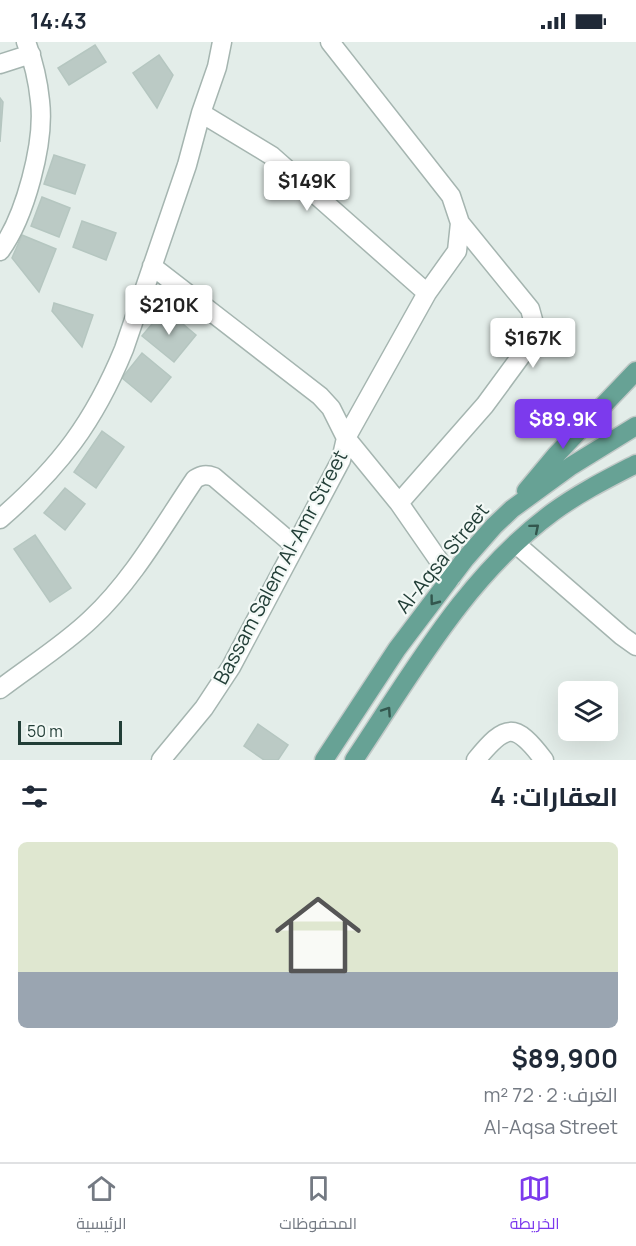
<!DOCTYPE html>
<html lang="ar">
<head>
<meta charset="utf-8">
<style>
	body { margin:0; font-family:Manrope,Cairo,sans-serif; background:#f2f2f3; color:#1f2937; direction:rtl; height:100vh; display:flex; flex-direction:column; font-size:22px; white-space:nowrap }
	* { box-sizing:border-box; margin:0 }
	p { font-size:20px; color:#747a83 }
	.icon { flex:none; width:33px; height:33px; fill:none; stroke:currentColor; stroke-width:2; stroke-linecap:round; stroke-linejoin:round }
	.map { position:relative; height:718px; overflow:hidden; direction:ltr }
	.panel { display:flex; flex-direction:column; background:#fff; flex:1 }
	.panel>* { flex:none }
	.controls { position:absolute; left:558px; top:639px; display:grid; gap:12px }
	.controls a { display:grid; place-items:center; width:60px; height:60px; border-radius:9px; background:#fff; box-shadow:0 6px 24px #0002; font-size:30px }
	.scale { position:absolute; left:18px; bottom:15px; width:104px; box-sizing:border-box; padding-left:6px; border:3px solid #223e37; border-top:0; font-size:16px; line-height:21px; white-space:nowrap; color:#223e37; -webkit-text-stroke:4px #f3f9f6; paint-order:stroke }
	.price { position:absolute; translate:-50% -51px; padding:0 14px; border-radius:6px; background:#fff; color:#222; font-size:20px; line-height:39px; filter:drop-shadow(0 2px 3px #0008) }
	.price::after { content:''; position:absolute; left:50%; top:36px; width:18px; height:14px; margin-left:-9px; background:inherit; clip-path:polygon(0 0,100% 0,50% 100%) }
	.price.active { background:#7c3aed; color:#fff }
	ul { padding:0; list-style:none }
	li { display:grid; align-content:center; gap:12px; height:318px; padding:0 18px }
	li+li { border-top:2px solid #e0e1e3 }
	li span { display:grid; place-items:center; height:186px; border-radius:9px; color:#555 }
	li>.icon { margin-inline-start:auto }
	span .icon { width:108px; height:108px; fill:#fffc; stroke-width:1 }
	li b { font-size:26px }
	h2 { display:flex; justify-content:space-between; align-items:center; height:72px; padding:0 18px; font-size:26px }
	.status { display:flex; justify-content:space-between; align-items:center; height:42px; padding:0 30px; background:#fff; direction:ltr }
	.status svg { height:16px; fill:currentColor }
	.dock { display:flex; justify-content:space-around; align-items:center; height:84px; border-top:2px solid #e0e1e3; background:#fff; font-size:16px; color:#747a83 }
	.dock a { display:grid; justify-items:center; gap:3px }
	.dock .active { color:#7c3aed }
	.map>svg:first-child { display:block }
	.building { fill:#bbcac5; stroke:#b5c6c0; stroke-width:1.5 }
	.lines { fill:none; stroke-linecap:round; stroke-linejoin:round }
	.minor-casing { stroke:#a5b5b0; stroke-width:21 }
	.major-casing { stroke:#c1c9c7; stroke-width:21 }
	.minor { stroke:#fff; stroke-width:18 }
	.major { stroke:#67a295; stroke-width:18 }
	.oneway { stroke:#33574e }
	.labels { text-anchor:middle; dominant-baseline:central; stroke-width:4.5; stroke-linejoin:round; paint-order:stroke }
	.street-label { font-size:20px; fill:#223e37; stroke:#f3f9f6 }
</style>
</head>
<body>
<div class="status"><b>14:43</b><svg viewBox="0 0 49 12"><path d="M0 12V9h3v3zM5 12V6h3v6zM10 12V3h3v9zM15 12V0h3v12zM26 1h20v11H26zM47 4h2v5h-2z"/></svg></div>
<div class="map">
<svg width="636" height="718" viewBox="0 0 636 718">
	<rect width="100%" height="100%" fill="#e3ede9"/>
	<path class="building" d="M95 3 106 20 69 43 58 26Z
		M159 13 173 33 157 66 133 31Z
		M0 56 3 60 0 100Z
		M54 113 85 123 75 152 44 142Z
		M42 155 70 166 59 195 31 184Z
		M82 179 116 191 106 218 73 205Z
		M22 193 56 207 39 250 12 216Z
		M54 261 93 273 82 305 52 269Z
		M162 270 169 276 171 272 196 293 174 320 142 294Z
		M142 311 171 335 151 360 122 336Z
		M102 389 124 405 96 446 74 430Z
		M65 446 85 462 65 488 44 471Z
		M35 493 71 546 50 560 14 507Z
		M258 682 288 703 278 718H264L244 704Z"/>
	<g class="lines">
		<defs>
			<path id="minor" d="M330 0 451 154 460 181 457 209 427 251 346 396 399 461 451 536
				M0 22 31 12
				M201 71 272 114 427 251
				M0 209C25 175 45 101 40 59 38 39 33 18 26 0
				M152 224 320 354 331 366 346 396 341 418 231 625 204 666 161 718
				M399 461 485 363 529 303 535 285 530 267 460 181
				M0 477C60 425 94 380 124 307L187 123 201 71 217 25 222 0
				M516 502 622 594 636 604
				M0 647C30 624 64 603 91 577 133 538 163 484 195 437 202 433 206 432 214 435L295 504
				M476 718C506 681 515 680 544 718"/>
			<path id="major" d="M526 449 556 413 636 329
				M324 718 397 607 465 517 494 484 512 467 571 424 636 384
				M354 718C413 630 466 534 553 470 579 451 607 437 636 422"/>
		</defs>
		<use href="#minor" class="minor-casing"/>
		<use href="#major" class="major-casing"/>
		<use href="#minor" class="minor"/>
		<use href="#major" class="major"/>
	</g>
	<defs><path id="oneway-chevron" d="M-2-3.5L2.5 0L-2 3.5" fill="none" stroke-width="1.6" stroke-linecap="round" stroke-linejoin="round" transform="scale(1.5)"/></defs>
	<g class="oneway">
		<use href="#oneway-chevron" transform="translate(535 486) rotate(-40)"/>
		<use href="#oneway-chevron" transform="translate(434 559) rotate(127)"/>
		<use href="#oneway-chevron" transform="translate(387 669) rotate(-56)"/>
	</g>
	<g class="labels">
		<g class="street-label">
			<text transform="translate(442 516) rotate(-51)">Al-Aqsa Street</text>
			<text transform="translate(280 525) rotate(-62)">Bassam Salem Al-Amr Street</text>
		</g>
	</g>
</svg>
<div class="controls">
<a><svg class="icon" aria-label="layers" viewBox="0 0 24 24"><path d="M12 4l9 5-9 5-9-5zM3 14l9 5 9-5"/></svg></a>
</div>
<div class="scale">50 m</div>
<b class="price" style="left:307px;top:170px">$149K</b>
<b class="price" style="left:169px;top:294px">$210K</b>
<b class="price" style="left:533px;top:327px">$167K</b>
<b class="price active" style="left:563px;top:408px">$89.9K</b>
</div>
<section class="panel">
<h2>العقارات: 4<svg class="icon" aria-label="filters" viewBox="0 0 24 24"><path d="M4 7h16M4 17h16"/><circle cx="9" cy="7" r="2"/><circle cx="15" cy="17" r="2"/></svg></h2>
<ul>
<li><span style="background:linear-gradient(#dfe7d0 70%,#9aa5b1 0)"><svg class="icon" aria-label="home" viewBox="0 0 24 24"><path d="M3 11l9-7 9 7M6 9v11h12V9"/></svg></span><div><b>$89,900</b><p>الغرف: 2 · 72 m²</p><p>Al-Aqsa Street</p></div></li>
</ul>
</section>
<nav class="dock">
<a class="active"><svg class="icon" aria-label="map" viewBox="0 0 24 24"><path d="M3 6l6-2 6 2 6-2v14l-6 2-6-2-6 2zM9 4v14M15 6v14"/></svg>الخريطة</a>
<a><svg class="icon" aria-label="saved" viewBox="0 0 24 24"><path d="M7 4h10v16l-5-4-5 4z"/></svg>المحفوظات</a>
<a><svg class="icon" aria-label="home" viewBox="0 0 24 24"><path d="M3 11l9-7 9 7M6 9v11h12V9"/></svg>الرئيسية</a>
</nav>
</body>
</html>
